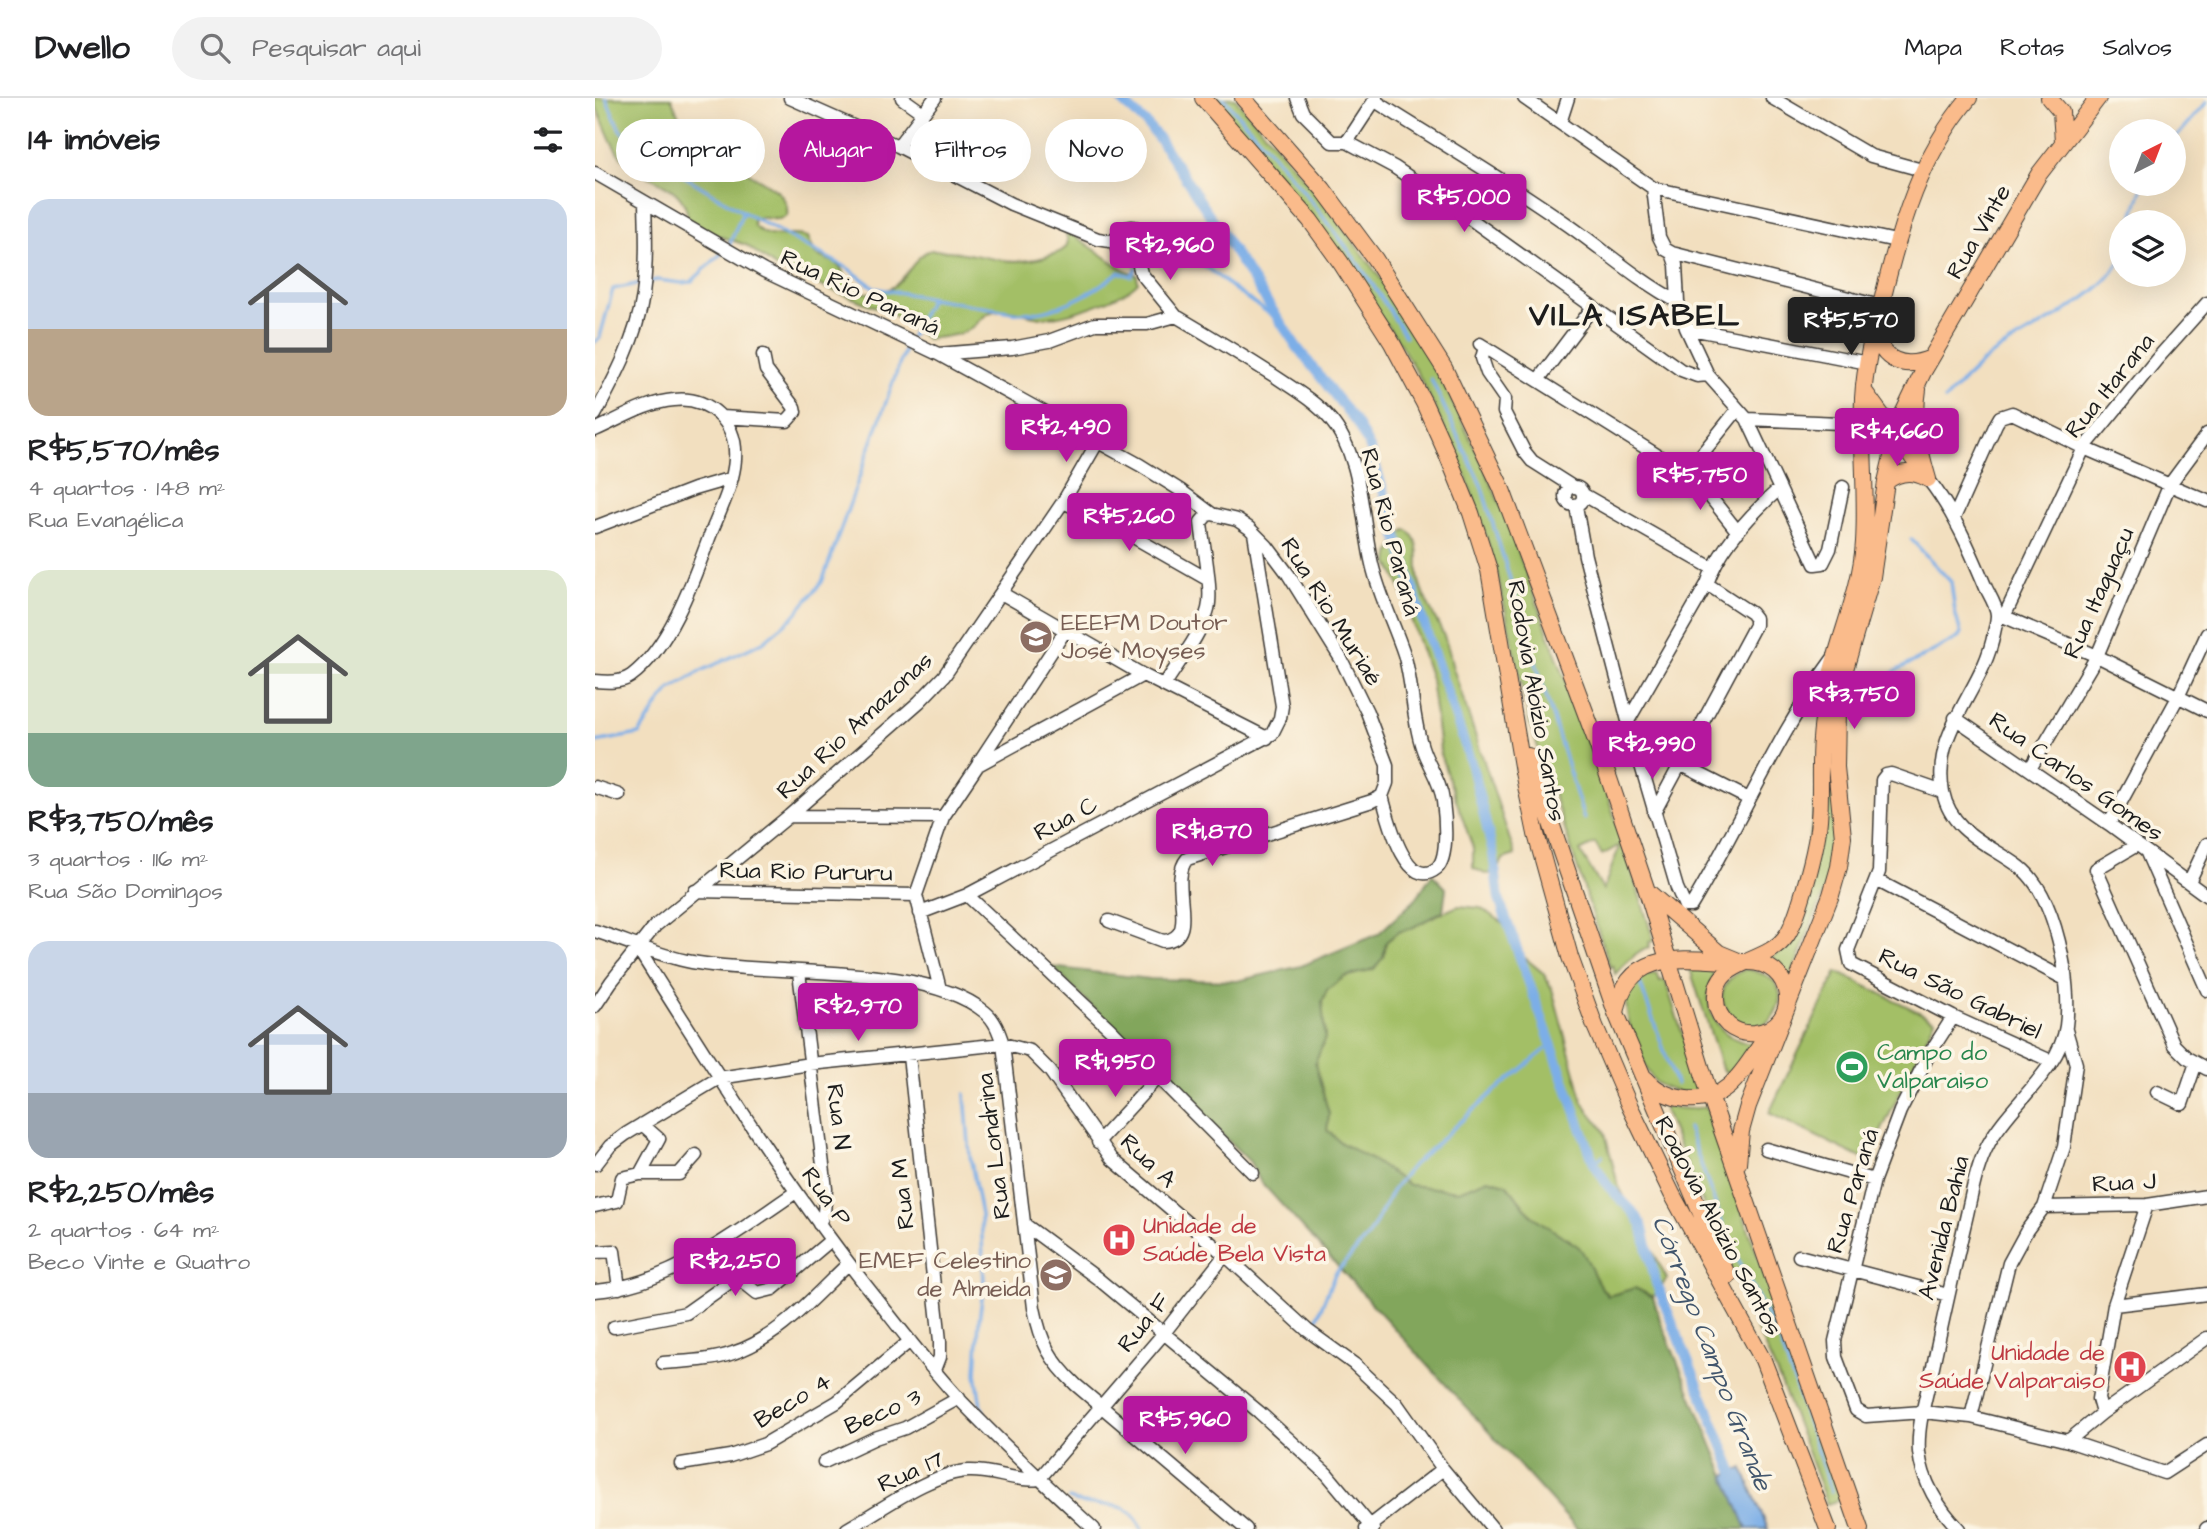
<!DOCTYPE html>
<html lang="pt">
<head>
<meta charset="utf-8">
<style>
	body { margin:0; font-family:"Architects Daughter",sans-serif; background:#f2f2f2; color:#202124; height:100vh; display:flex; flex-direction:column; font-size:26px; white-space:nowrap }
	* { box-sizing:border-box; margin:0 }
	p { font-size:23px; color:#757577 }
	.icon { flex:none; width:38px; height:38px; fill:none; stroke:currentColor; stroke-width:2; stroke-linecap:round; stroke-linejoin:round }
	.map { position:relative; flex:1; overflow:hidden }
	.panel { display:flex; flex-direction:column; background:#fff; width:595px }
	.panel>* { flex:none }
	.hud { position:absolute; left:21px; top:21px; width:665px; height:63px; display:flex; gap:14px }
	.needle { width:46px; rotate:42deg }
	.tools { position:absolute; left:1514px; top:21px; display:grid; gap:14px }
	.tools a { display:grid; place-items:center; width:77px; height:77px; border-radius:50%; background:#fff; box-shadow:0 7px 28px #0002; font-size:35px }
	.price { position:absolute; translate:-50% -60px; padding:0 16px; border-radius:7px; background:#b5179e; color:#fff; font-size:23px; line-height:46px; filter:drop-shadow(0 2px 4px #0008) }
	.price::after { content:''; position:absolute; left:50%; top:42px; width:21px; height:16px; margin-left:-10px; background:inherit; clip-path:polygon(0 0,100% 0,50% 100%) }
	.price.current { background:#222; color:#fff }
	ul { padding:0; list-style:none }
	li { display:grid; align-content:center; gap:14px; height:371px; padding:0 28px }
	li span { display:grid; place-items:center; height:217px; border-radius:21px; color:#555 }
	li>.icon { margin-inline-start:auto }
	span .icon { width:126px; height:126px; fill:#fffc; stroke-width:1 }
	li b { font-size:30px }
	h2 { display:flex; justify-content:space-between; align-items:center; height:84px; padding:0 28px; font-size:30px }
	.tag { padding:0 24px; border-radius:32px; background:#fff; box-shadow:0 7px 28px #0002; font-size:24px; line-height:63px }
	.tag.current { background:#b5179e; color:#fff }
	header { display:flex; align-items:center; gap:42px; box-sizing:border-box; height:98px; padding:0 35px; background:#fff; border-bottom:2px solid #e0e0e0 }
	header strong { font-size:33px }
	nav { display:flex; gap:38px; margin-inline-start:auto; font-size:24px }
	.search { width:490px; height:63px; background:#f2f2f2; display:flex; align-items:center; gap:18px; box-sizing:border-box; padding:0 24px; border-radius:38px; color:#757577; font-size:26px }
	main { display:flex; flex:1; min-height:0 }
	.map>svg:first-child { display:block }
	.green { fill:#a3bf66; stroke:#606e41; stroke-width:2; fill-rule:evenodd }
	.forest { fill:#82a65b; stroke:#4f613c; stroke-width:2 }
	.water { fill:#7baee7; stroke:#4c6582; stroke-width:2 }
	.lines { fill:none; stroke-linecap:round; stroke-linejoin:round }
	.stream { stroke:#7baee7; stroke-width:3.5 }
	.canal { stroke:#7baee7; stroke-width:10 }
	.minor-casing { stroke:#3c3934; stroke-width:15 }
	.major-casing { stroke:#3c3934; stroke-width:18 }
	.minor { stroke:#fff; stroke-width:12 }
	.major { stroke:#fabb8b; stroke-width:16 }
	.labels { text-anchor:middle; dominant-baseline:central; stroke-width:7; stroke-linejoin:round; paint-order:stroke }
	.street-label { font-size:24px; fill:#1c1c1c; stroke:#fcf5e5 }
	.education-label { font-size:24px; fill:#785e54; stroke:#fcf5e5; text-anchor:start }
	.leisure-label { font-size:24px; fill:#27864d; stroke:#fcf5e5; text-anchor:start }
	.health-label { font-size:24px; fill:#be3a42; stroke:#fcf5e5; text-anchor:start }
	.water-label { font-size:26px; font-style:italic; fill:#42566d; stroke:#fcf5e5 }
	.district-label { font-size:32px; font-weight:bold; letter-spacing:2px; fill:#1c1c1c; stroke:#fcf5e5 }
</style>
</head>
<body>
<header>
<strong>Dwello</strong>
<div class="search"><svg class="icon" aria-label="search" viewBox="0 0 24 24"><circle cx="10" cy="10" r="6"/><path d="M15 15l6 6"/></svg>Pesquisar aqui</div>
<nav><a>Mapa</a><a>Rotas</a><a>Salvos</a></nav>
</header>
<main>
<section class="panel">
<h2>14 imóveis<svg class="icon" aria-label="filters" viewBox="0 0 24 24"><path d="M4 7h16M4 17h16"/><circle cx="9" cy="7" r="2"/><circle cx="15" cy="17" r="2"/></svg></h2>
<ul>
<li><span style="background:linear-gradient(#c9d6e8 60%,#b9a48a 0)"><svg class="icon" aria-label="home" viewBox="0 0 24 24"><path d="M3 11l9-7 9 7M6 9v11h12V9"/></svg></span><div><b>R$5,570/mês</b><p>4 quartos · 148 m²</p><p>Rua Evangélica</p></div></li>
<li><span style="background:linear-gradient(#dfe7d0 75%,#7fa58c 0)"><svg class="icon" aria-label="home" viewBox="0 0 24 24"><path d="M3 11l9-7 9 7M6 9v11h12V9"/></svg></span><div><b>R$3,750/mês</b><p>3 quartos · 116 m²</p><p>Rua São Domingos</p></div></li>
<li><span style="background:linear-gradient(#c9d6e8 70%,#9aa5b1 0)"><svg class="icon" aria-label="home" viewBox="0 0 24 24"><path d="M3 11l9-7 9 7M6 9v11h12V9"/></svg></span><div><b>R$2,250/mês</b><p>2 quartos · 64 m²</p><p>Beco Vinte e Quatro</p></div></li>
</ul>
</section>
<div class="map">
<svg width="1612" height="1431" viewBox="0 0 1612 1431">
	<rect width="100%" height="100%" fill="#fcf5e5"/>
	<filter id="ink" filterUnits="userSpaceOnUse"><feTurbulence type="fractalNoise" baseFrequency=".0143" numOctaves="2"/><feDisplacementMap in="SourceGraphic" scale="14" xChannelSelector="R" yChannelSelector="G"/><feConvolveMatrix kernelMatrix="1 2 1 2 8 2 1 2 1" color-interpolation-filters="sRGB"/></filter>
	<filter id="wash" filterUnits="userSpaceOnUse"><feTurbulence type="fractalNoise" baseFrequency=".00686" numOctaves="4" result="noise"/><feDisplacementMap in="SourceGraphic" scale="28" xChannelSelector="R" yChannelSelector="G"/><feGaussianBlur stdDeviation="1.57" result="paint"/><feColorMatrix in="noise" values="0 0 0 0 0 0 0 0 0 0 0 0 0 0 0 0 0 1.4 0 .05"/><feComposite in="paint" operator="in"/></filter>
	<g filter="url(#wash)">
		<rect width="100%" height="100%" fill="#f2dfbf"/>
		<path class="green" d="M0 0H76C84 16 88 36 103 47 112 53 121 52 129 56 138 60 143 67 151 73 167 85 196 93 192 118 181 126 170 116 158 121L159 128C178 146 191 132 213 139L221 157 239 164 246 170 251 180 270 195C279 195 288 194 296 190 312 182 322 152 338 152 384 152 412 174 459 156 469 153 476 147 471 137L474 134 528 171 542 177 543 184C531 199 468 221 448 219 431 218 416 209 400 213 389 215 386 223 378 229 367 238 346 239 332 241L296 215 183 171 151 147 118 136 93 121C90 85 54 85 32 65 15 50 11 26 0 7Z
			M616 0H640L723 97 783 177 841 271 888 367 909 416 1008 683 1059 843 1054 844 1055 849 1042 855 1020 876 1018 868 1015 869 935 625 903 478 888 428 871 378 849 329 828 285 801 239ZM1000 745 1007 757 1025 747 1008 792 985 753Z
			M811 431C829 443 820 466 824 483 832 514 852 531 857 567L920 757 908 761 902 775 890 776 878 770V750L846 659 836 581 805 488 794 465 795 456 802 440Z
			M1254 543 1239 769 1195 881 1177 859 1194 843Z
			M863 808 885 810 907 824 929 859 948 875 957 891 988 1004C994 1016 1004 1023 1010 1035L1023 1087 1072 1181 1058 1199 1040 1190 1014 1198 999 1181 975 1142 958 1133 937 1118 911 1086 893 1081 864 1093 814 1087 777 1062 745 1045 732 1032 734 1016 720 966 730 940 727 904 732 892 749 879 768 874 790 853 791 844 803 834Z
			M1095 871 1115 872 1119 877C1104 909 1122 940 1157 946L1134 977 1127 971Z
			M1151 871C1172 875 1193 886 1182 911 1162 958 1091 896 1151 871Z
			M1052 873 1054 877 1062 875 1065 883 1070 882 1104 988 1099 995C1087 996 1072 992 1062 985 1049 975 1027 915 1032 899 1035 889 1046 880 1052 873Z
			M1242 874 1340 922 1272 1063 1174 1015Z
			M1072 1009 1094 1011 1111 1009 1247 1401 1232 1406 1187 1287 1151 1207 1069 1012Z"/>
		<path class="forest" d="M837 776 851 790 848 813 815 831 803 834 791 844 788 859 779 871 749 879 732 892 727 904 730 940 720 966 734 1016 732 1032 746 1045 777 1062 814 1087 864 1093 893 1081 911 1086 937 1118 984 1149C997 1166 997 1181 1013 1198L1040 1190 1058 1199 1065 1222 1152 1431H982L665 1083 655 1064 457 869 555 881 642 883 706 868 783 836 820 802Z"/>
		<path class="water" d="M1148 1370V1371L1173 1431H1152L1130 1378Z"/>
		<g class="lines">
			<path class="stream" d="M11 0 25 32 56 58 148 114 254 171 277 188 284 191 423 215C461 216 494 197 524 174L536 178 541 170
				M628 0C696 75 758 150 810 238
				M1578 43 1612 4
				M1536 124 1549 86
				M134 148 148 114
				M547 160 555 147 614 171 641 193 684 222
				M316 238 336 199
				M0 244 5 239 18 191 62 182 87 185 96 184 129 153
				M836 281 886 387 989 721
				M1350 302C1364 287 1377 272 1393 260 1428 233 1510 201 1526 160
				M1274 598 1299 574 1363 540 1366 536 1360 514 1356 484 1316 441
				M0 644 44 636 66 603 76 591 106 573 168 544 197 520 227 484 312 245
				M1045 885 1081 986
				M370 996 375 1058 386 1117 389 1186 384 1222 381 1275 385 1302 391 1322
				M1093 1030 1135 1147 1184 1240 1236 1393
				M999 1065 1007 1058
				M725 1236 721 1222 740 1176 774 1137 799 1090 818 1067 895 997 956 947
				M474 1401C504 1414 531 1394 547 1431"/>
			<path class="canal" d="M523 0 551 25 565 42 702 249 762 326 776 352 827 520 877 668 898 755 904 801 999 1065 1013 1088 1040 1116 1047 1127 1061 1185 1144 1387"/>
		</g>
	</g>
	<g filter="url(#ink)">
		<g class="lines">
			<defs>
				<path id="minor" d="M195 0 303 48 416 106 503 141 521 144
					M307 0 328 15
					M702 0 708 15 737 44H752L799 69 870 117 1086 272 1102 278 1113 277
					M929 0 1058 90 1301 143
					M1177 0 1276 58 1327 72
					M780 3C843 43 908 81 969 124 1007 150 1042 182 1083 204
					M965 25 973 0
					M752 44 781 0
					M303 48 340 0
					M0 75 169 173 343 256 545 367 585 392 617 416
					M1058 90 1064 139 1070 151 1077 155 1081 167 1083 204 1091 230 1113 277 1152 321 1220 466 1228 465 1235 451 1248 389
					M521 145a16 16 0 1 1 32 0a16 16 0 1 1-32 0Z
					M1077 155 1285 208
					M542 160 546 175 581 218
					M1091 230 1273 265
					M885 246 1089 374 1094 372 1143 311
					M890 249 887 260 892 275 910 301 909 314 929 353 937 363 978 389
					M343 256 417 250 454 243 500 226H552L581 218C615 238 648 258 681 279 699 291 721 304 735 321 768 359 766 420 777 466 784 497 799 526 809 556 818 586 817 619 827 649 833 668 846 684 848 703 850 718 854 759 842 770 810 796 792 715 787 698
					M943 282 998 209
					M0 317C20 280 42 239 48 197 52 166 51 135 50 105
					M127 319 192 323 200 314 199 309 171 272 168 257
					M1152 321 1268 326
					M0 332C25 321 52 304 79 302 96 300 110 304 123 316 160 349 128 404 114 440 98 483 74 550 36 578 26 585 12 584 0 583
					M1094 372 1143 434
					M1333 381C1359 414 1375 452 1391 490 1395 498 1402 509 1402 517 1402 523 1400 530 1399 535 1389 592 1336 632 1348 694 1356 735 1396 747 1425 769 1461 797 1477 885 1471 928 1465 972 1414 1007 1394 1045 1380 1070 1376 1102 1369 1129 1358 1177 1347 1225 1337 1273 1331 1299 1322 1328 1324 1354 1327 1383 1344 1411 1364 1431
					M970 398a9 9 0 1 1 18 0a9 9 0 1 1-18 0Z
					M1184 391C1156 416 1124 449 1112 486L1033 623 1082 790 1090 808H1096C1145 727 1182 636 1239 559
					M989 397 1117 470
					M468 404 514 425 612 481
					M981 408 990 458 1033 623
					M1359 420 1401 326 1405 319 1417 315 1489 350 1612 403
					M0 429 99 391 137 380
					M406 495 548 577 672 640
					M1403 516 1502 558 1612 613
					M1409 519 1489 350 1562 261 1612 205
					M1360 620 1514 726 1612 798
					M384 664 470 533
					M1085 666 1154 701
					M1435 671 1502 558 1575 386 1612 336
					M0 689 24 697
					M1348 694 1296 676 1291 677 1287 682 1284 774 1253 852 1256 866 1358 919 1456 963
					M1059 715 1160 527V520L1156 515 1112 486
					M194 718 348 719
					M1514 726 1583 599 1612 536
					M1542 747 1501 771 1579 947 1592 960 1612 971
					M1552 755 1612 892
					M1283 783 1470 881
					M1594 784 1612 746
					M100 793 321 797
					M372 797 515 931 658 1075
					M325 815 372 797 677 636 685 620 687 608 659 435
					M514 823 568 843C607 841 572 784 592 761L777 703 787 698 792 685V667L772 614 746 561 693 476 672 448 654 430 642 422 617 416 612 417 606 424C608 447 618 491 613 511 607 535 583 565 570 586
					M0 833C32 843 64 858 97 864 176 879 328 863 390 914 400 922 404 934 408 946L439 1210C446 1245 455 1262 481 1287L651 1431
					M42 849C118 970 194 1092 284 1204 310 1237 336 1271 365 1302 408 1347 453 1389 499 1431
					M204 874 231 1091 229 1115 224 1126
					M345 891 321 797 348 719 383 667 548 577
					M0 908 16 884 60 828 194 718 324 604 349 578 468 404 502 345
					M1358 919 1333 958 1305 1013 1279 1082 1240 1243 1241 1259 1261 1312 1271 1318 1328 1314 1376 1319 1473 1343 1507 1315 1612 1240
					M314 958 345 1243V1259L340 1272
					M1562 994 1587 1006 1601 965
					M503 1044 562 980
					M1171 1051 1279 1082
					M1 1066 15 1048 31 1036 124 980 215 966 408 946 435 953 455 973 517 1061 630 1157 712 1232 759 1266 802 1306 848 1371 898 1431
					M45 1076 64 1041 47 1026
					M0 1108 22 1103 27 1080 45 1076H84L101 1057
					M1449 1109 1552 1107 1612 1098
					M429 1126 502 1180 664 1314 732 1376 778 1431
					M0 1154 19 1153 24 1190
					M1204 1158 1353 1197
					M0 1193C76 1187 140 1135 201 1094
					M1519 1207 1612 1196
					M19 1229 91 1215 142 1179 162 1195 178 1191 236 1142
					M68 1265C91 1263 116 1263 138 1255 184 1240 219 1198 253 1166
					M1507 1315 1503 1301 1519 1207 1552 1107
					M1376 1319 1414 1165 1432 1132 1449 1109 1469 1049 1481 966 1471 932
					M1473 1343 1569 1375 1612 1347
					M229 1364 280 1340 310 1330 364 1300
					M86 1366 135 1358 170 1346 242 1304 315 1243
					M444 1381 569 1235 630 1157
					M252 1431C285 1413 336 1374 374 1373 398 1372 421 1384 444 1381
					M771 1431 848 1371
					M1611 1431 1612 1430"/>
				<path id="major" d="M608 0 715 122 746 165 797 245 829 305 852 356 876 415 894 472 928 674 941 736 975 859 1000 928 1034 1007 1077 1096 1168 1262 1233 1431
					M648 0 728 91 780 161 849 270 906 389 1003 648 1052 793 1115 998 1265 1431
					M1454 0 1466 14 1468 43
					M1280 233C1287 263 1308 272 1336 260
					M1323 291C1318 323 1324 351 1333 381
					M1269 293 1325 370
					M1291 384C1304 373 1318 372 1333 381
					M933 658 1021 915 1133 1179
					M1052 793 1124 855 1141 862
					M1021 915C1033 845 1097 863 1150 864 1200 861 1208 929 1160 935 1150 936 1140 933 1133 927 1126 920 1121 911 1121 902 1118 860 1172 868 1192 837 1203 820 1217 765 1221 744 1228 709 1223 675 1226 641 1227 625 1230 610 1232 595 1241 544 1266 496 1269 444 1272 397 1266 348 1268 300 1270 266 1279 232 1288 199 1305 128 1326 57 1374 0
					M1051 981C1071 1004 1110 1009 1134 988 1151 973 1163 949 1177 931
					M1143 1065 1146 1033 1153 1008 1236 797 1244 769 1248 739 1241 669 1242 613 1248 578 1277 479 1291 384 1306 320 1328 274 1444 76 1503 0"/>
			</defs>
			<use href="#minor" class="minor-casing"/>
			<use href="#major" class="major-casing"/>
			<use href="#minor" class="minor"/>
			<use href="#major" class="major"/>
		</g>
	</g>
	<defs>
		<symbol id="school-disc" viewBox="-11 -11 22 22"><circle r="9.5" fill="#8d6e63" stroke="#fcf5e5"/><path d="M0-5L7-2L0 1L-7-2ZM-4 1L0 2.5L4 1V4Q0 6-4 4Z" fill="#fff"/></symbol>
		<symbol id="stadium-disc" viewBox="-11 -11 22 22"><circle r="9.5" fill="#2e9e5b" stroke="#fcf5e5"/><path d="M0-5a6.5 5 0 1 0 0 10a6.5 5 0 1 0 0-10ZM-3.5-1.8h7v3.6h-7Z" fill="#fff"/></symbol>
		<symbol id="hospital-disc" viewBox="-11 -11 22 22"><circle r="9.5" fill="#e0444e" stroke="#fcf5e5"/><path d="M-5-5h3v3.5h4V-5h3V5h-3V1.5h-4V5h-3Z" fill="#fff"/></symbol>
	</defs>
	<g fill-rule="evenodd">
		<use href="#school-disc" x="422" y="520" width="38" height="38"/>
		<use href="#stadium-disc" x="1238" y="950" width="38" height="38"/>
		<use href="#hospital-disc" x="505" y="1123" width="38" height="38"/>
		<use href="#school-disc" x="442" y="1158" width="38" height="38"/>
		<use href="#hospital-disc" x="1516" y="1250" width="38" height="38"/>
	</g>
	<g class="labels">
		<g class="street-label">
			<text transform="translate(1384 134) rotate(-60)">Rua Vinte</text>
			<text transform="translate(265 195) rotate(25)">Rua Rio Paraná</text>
			<text transform="translate(1515 288) rotate(-51)">Rua Itarana</text>
			<text transform="translate(795 434) rotate(75)">Rua Rio Paraná</text>
			<text transform="translate(1504 495) rotate(-66)">Rua Itaguaçu</text>
			<text transform="translate(736 514) rotate(58)">Rua Rio Muriaé</text>
			<text transform="translate(941 603) rotate(80)">Rodovia Aloízio Santos</text>
			<text transform="translate(260 628) rotate(-43)">Rua Rio Amazonas</text>
			<text transform="translate(1481 679) rotate(35)">Rua Carlos Gomes</text>
			<text transform="translate(471 721) rotate(-28)">Rua C</text>
			<text transform="translate(211 774) rotate(1)">Rua Rio Pururu</text>
			<text transform="translate(1365 896) rotate(26)">Rua São Gabriel</text>
			<text transform="translate(243 1019) rotate(83)">Rua N</text>
			<text transform="translate(399 1048) rotate(-97)">Rua Londrina</text>
			<text transform="translate(553 1063) rotate(43)">Rua A</text>
			<text transform="translate(1529 1085) rotate(-3)">Rua J</text>
			<text transform="translate(1258 1093) rotate(-73)">Rua Paraná</text>
			<text transform="translate(308 1096) rotate(-96)">Rua M</text>
			<text transform="translate(231 1099) rotate(54)">Rua P</text>
			<text transform="translate(1123 1128) rotate(62)">Rodovia Aloízio Santos</text>
			<text transform="translate(1349 1130) rotate(-76)">Avenida Bahia</text>
			<text transform="translate(549 1225) rotate(-51)">Rua F</text>
			<text transform="translate(198 1303) rotate(-31)">Beco 4</text>
			<text transform="translate(288 1314) rotate(-24)">Beco 3</text>
			<text transform="translate(316 1374) rotate(-24)">Rua 17</text>
		</g>
		<g class="education-label">
			<text x="466" y="525">EEEFM Doutor<tspan x="466" dy="28">José Moyses</tspan></text>
			<text x="436" y="1163" text-anchor="end">EMEF Celestino<tspan x="436" dy="28">de Almeida</tspan></text>
		</g>
		<g class="leisure-label">
			<text x="1282" y="955">Campo do<tspan x="1282" dy="28">Valparaiso</tspan></text>
		</g>
		<g class="health-label">
			<text x="548" y="1128">Unidade de<tspan x="548" dy="28">Saúde Bela Vista</tspan></text>
			<text x="1510" y="1255" text-anchor="end">Unidade de<tspan x="1510" dy="28">Saúde Valparaiso</tspan></text>
		</g>
		<g class="water-label">
			<text transform="translate(1117 1255) rotate(69)">Córrego Campo Grande</text>
		</g>
		<g class="district-label">
			<text x="1040" y="217">VILA ISABEL</text>
		</g>
	</g>
</svg>
<div class="tools">
<a><svg class="needle" viewBox="-14 -14 28 28"><path d="M0-13l5 13h-10z" fill="#e53935"/><path d="M0 13l5-13h-10z" fill="#757577"/></svg></a>
<a><svg class="icon" aria-label="layers" viewBox="0 0 24 24"><path d="M12 4l9 5-9 5-9-5zM3 14l9 5 9-5"/></svg></a>
</div>
<b class="price" style="left:869px;top:136px">R$5,000</b>
<b class="price" style="left:575px;top:184px">R$2,960</b>
<b class="price current" style="left:1256px;top:259px">R$5,570</b>
<b class="price" style="left:471px;top:366px">R$2,490</b>
<b class="price" style="left:1302px;top:370px">R$4,660</b>
<b class="price" style="left:1105px;top:414px">R$5,750</b>
<b class="price" style="left:534px;top:455px">R$5,260</b>
<b class="price" style="left:1259px;top:633px">R$3,750</b>
<b class="price" style="left:1057px;top:683px">R$2,990</b>
<b class="price" style="left:617px;top:770px">R$1,870</b>
<b class="price" style="left:263px;top:945px">R$2,970</b>
<b class="price" style="left:520px;top:1001px">R$1,950</b>
<b class="price" style="left:140px;top:1200px">R$2,250</b>
<b class="price" style="left:590px;top:1358px">R$5,960</b>
<div class="hud">
<a class="tag">Comprar</a>
<a class="tag current">Alugar</a>
<a class="tag">Filtros</a>
<a class="tag">Novo</a>
</div>
</div>
</main>
</body>
</html>
